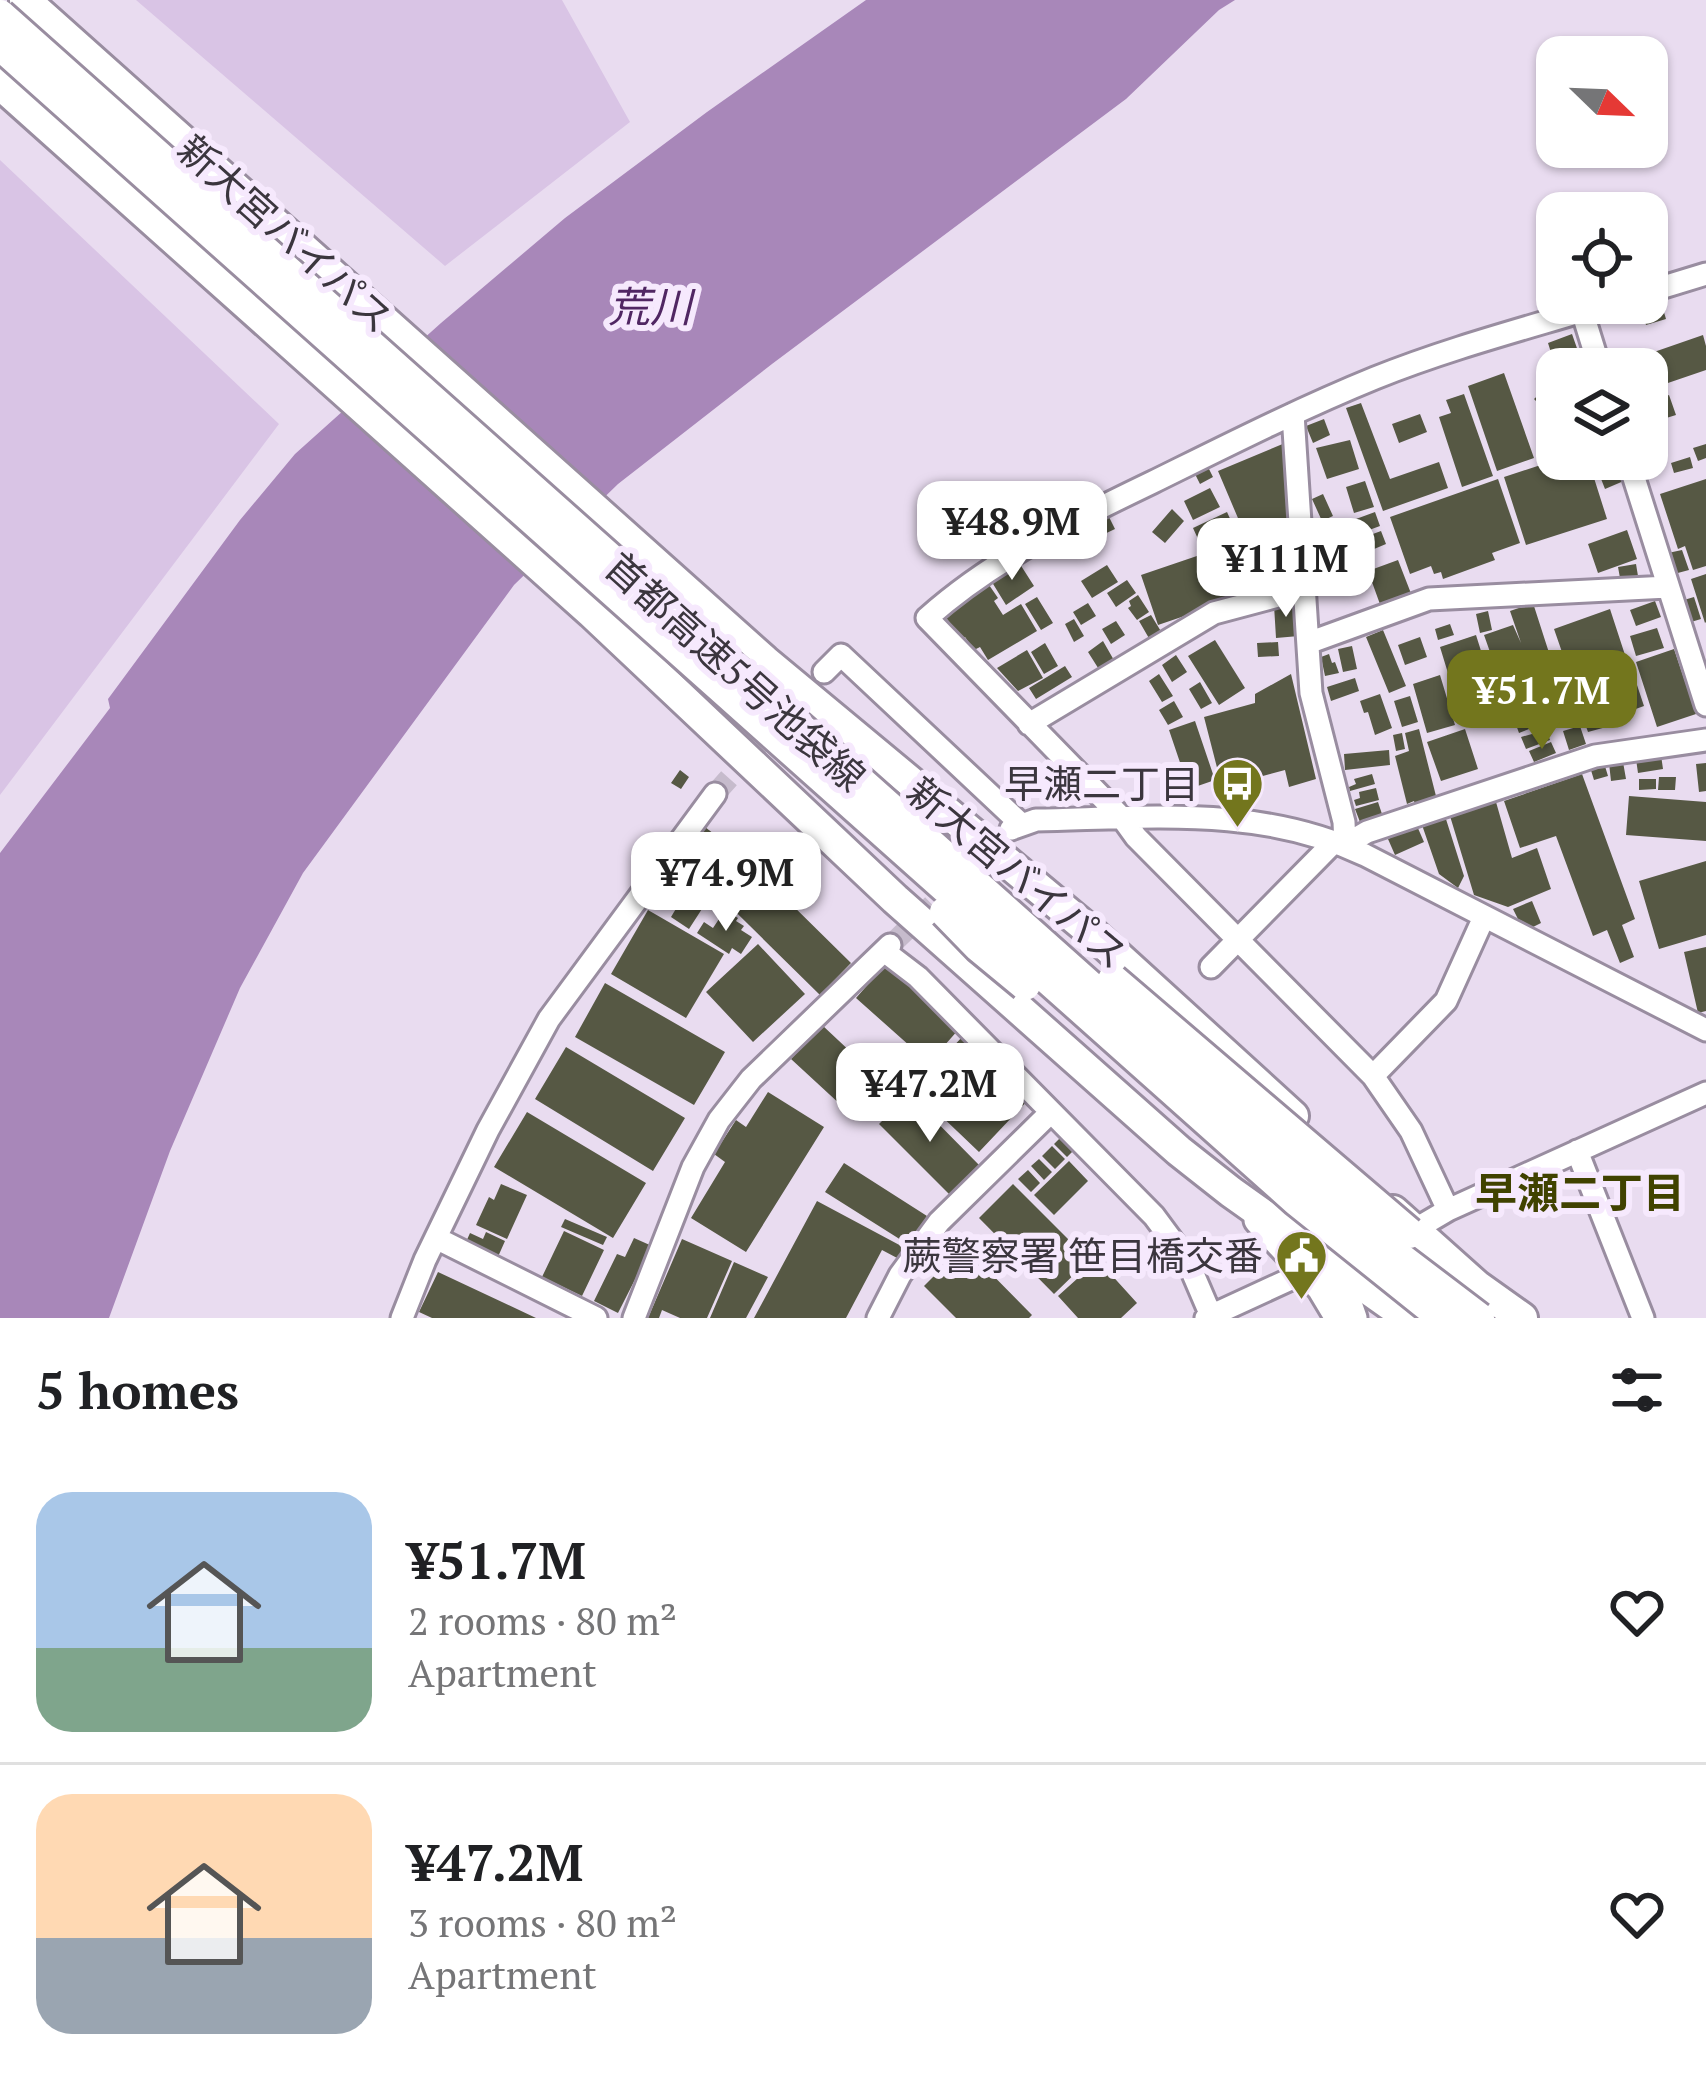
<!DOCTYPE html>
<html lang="en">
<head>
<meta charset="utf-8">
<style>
	body { margin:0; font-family:"PT Serif","Noto Sans JP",serif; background:#f2f2f2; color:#202124; height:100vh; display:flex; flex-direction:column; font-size:45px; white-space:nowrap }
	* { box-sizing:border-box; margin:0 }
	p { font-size:39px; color:#757577 }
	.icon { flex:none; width:66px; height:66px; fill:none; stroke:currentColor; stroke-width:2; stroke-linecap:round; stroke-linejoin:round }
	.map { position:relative; height:1318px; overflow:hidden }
	.drawer { display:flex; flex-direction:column; background:#fff; flex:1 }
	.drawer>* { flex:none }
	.needle { width:78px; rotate:113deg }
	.buttons { position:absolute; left:1536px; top:36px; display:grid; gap:24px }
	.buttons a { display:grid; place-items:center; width:132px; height:132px; border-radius:24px; background:#fff; box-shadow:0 3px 9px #0004; font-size:60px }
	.price { position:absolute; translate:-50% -102px; padding:0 27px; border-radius:24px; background:#fff; color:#222; font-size:39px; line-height:78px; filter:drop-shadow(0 3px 6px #0008) }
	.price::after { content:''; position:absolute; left:50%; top:72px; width:36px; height:27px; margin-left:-18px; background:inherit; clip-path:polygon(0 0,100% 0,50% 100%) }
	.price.current { background:#73761d; color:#fff }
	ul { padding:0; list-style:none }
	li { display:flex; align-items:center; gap:36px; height:300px; padding:0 36px }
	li+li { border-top:3px solid #e0e0e0 }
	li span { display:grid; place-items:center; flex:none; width:336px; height:240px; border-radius:36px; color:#555 }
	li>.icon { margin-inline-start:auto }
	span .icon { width:144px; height:144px; fill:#fffc; stroke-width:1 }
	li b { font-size:51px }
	h2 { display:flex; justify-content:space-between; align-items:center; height:144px; padding:0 36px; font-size:51px }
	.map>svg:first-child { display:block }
	.green { fill:#d9c4e5 }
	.water { fill:#a887b9 }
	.building { fill:#565844 }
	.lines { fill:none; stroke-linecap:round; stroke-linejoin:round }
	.minor-tunnel { stroke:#c6bbcc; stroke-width:21; stroke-dasharray:21 10; stroke-linecap:butt }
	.minor-casing { stroke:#998da0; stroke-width:27 }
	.major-casing { stroke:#998da0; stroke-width:33 }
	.highway-casing { stroke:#998da0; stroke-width:36 }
	.minor { stroke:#fff; stroke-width:21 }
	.major { stroke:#fff; stroke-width:27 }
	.highway { stroke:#fff; stroke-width:30 }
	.highway-bridge-casing { stroke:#998da0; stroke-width:36; stroke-linecap:butt }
	.highway-bridge { stroke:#fff; stroke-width:30 }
	.labels { text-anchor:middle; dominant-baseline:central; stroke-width:12; stroke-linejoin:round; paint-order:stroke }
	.street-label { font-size:39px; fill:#3b363e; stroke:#f6e9fd }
	.poi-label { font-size:39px; fill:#3b363e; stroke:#f6e9fd; text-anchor:end }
	.water-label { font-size:42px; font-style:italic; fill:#502663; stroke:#f6e9fd }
	.neighbourhood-label { font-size:42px; font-weight:bold; fill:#404200; stroke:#f6e9fd }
</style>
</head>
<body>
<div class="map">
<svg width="1706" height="1318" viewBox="0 0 1706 1318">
	<rect width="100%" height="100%" fill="#e9dcf0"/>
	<path class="green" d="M136 0H562L630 122 445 266Z
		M0 160 279 424 0 795Z"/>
	<path class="water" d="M866 0H1235L1219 10 1126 99 772 364 618 484 514 585 303 873 240 988 170 1151 109 1318H0V853L110 708 108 699 240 520 295 454 441 323 565 218 707 112Z"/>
	<path class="building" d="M1660 299 1666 319 1646 325 1640 305Z
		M1572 334 1579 354 1554 362 1548 343Z
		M1703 335 1706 346V370L1665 384 1654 352Z
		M1655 363 1661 385 1652 388 1646 366Z
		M1504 373 1534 458 1497 471 1468 386Z
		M1557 378V399L1545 410 1534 399Z
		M1464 394 1493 476 1462 487 1439 417 1451 413 1446 400Z
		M1669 395 1676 415 1647 424V403Z
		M1361 403 1390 479 1439 462 1448 488 1383 511 1346 408Z
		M1420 414 1427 432 1399 443 1392 424Z
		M1324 419 1330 435 1313 443 1306 426Z
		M1350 440 1359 469 1327 479 1316 448Z
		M1285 443 1292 517 1246 537 1218 471Z
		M1706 444V458L1698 461 1693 448Z
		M1690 457 1693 468 1674 473 1671 463Z
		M1559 459H1588L1607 519 1526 545 1504 477Z
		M1614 459H1617L1626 480 1605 489 1596 466Z
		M1206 463 1213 477 1200 484 1193 470Z
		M1498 479 1520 543 1492 553 1495 560 1443 579 1441 572 1434 574 1431 566 1410 574 1390 517Z
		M1706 479V566L1693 570 1685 546 1678 549 1660 494Z
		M1365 481 1374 507 1354 513 1346 487Z
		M1210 488 1220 507 1193 520 1184 501Z
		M1323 494 1333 516 1322 521 1312 499Z
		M1172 509 1184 521 1165 543 1152 532Z
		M1106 511 1115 529 1096 538 1087 520Z
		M1227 512 1237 534 1203 550 1193 528Z
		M1375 512 1380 526 1361 533 1356 519Z
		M1627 530 1637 559 1598 573 1588 544Z
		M1381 531 1386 544 1367 552 1362 538Z
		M1340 535 1351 559 1335 566 1325 542Z
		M1241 541 1258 591 1158 625 1141 575Z
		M1682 550 1689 570 1674 574 1668 553Z
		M1288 556 1296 582 1264 591 1256 565Z
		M1398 560 1412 596 1381 607 1368 571Z
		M1018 561 1034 586 1006 605 990 579Z
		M1636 564 1638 576 1620 578 1618 567Z
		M1107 565 1118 582 1092 598 1081 581Z
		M1706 574V622L1705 623 1691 579Z
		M1127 580 1136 593 1116 607 1107 593Z
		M987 582 998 598 994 601 1003 615 1021 604 1037 631 988 660 980 647 974 650 965 637 962 638 943 614Z
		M1138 595 1149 612 1137 620 1128 608 1131 606 1129 601Z
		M1037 597 1053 623 1041 630 1025 604Z
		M1694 597 1701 619 1691 622 1684 600Z
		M1655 601 1661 617 1636 626 1630 610Z
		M1088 603 1096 616 1081 625 1073 612Z
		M1297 603 1299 636 1276 638 1274 605Z
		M1533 603 1552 662 1540 666 1542 670 1531 674 1523 650 1508 656 1510 663 1496 669 1484 635 1513 625 1521 643 1510 611Z
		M1610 609 1626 658 1571 678 1554 629Z
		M1488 611 1492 630 1480 633 1476 614Z
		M1151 615 1162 633 1150 640 1139 621Z
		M1074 619 1084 636 1074 642 1065 624Z
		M1116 621 1125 635 1111 644 1102 629Z
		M1450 624 1454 635 1438 640 1435 629Z
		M1657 628 1664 648 1636 656 1630 636Z
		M1383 630 1406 686 1389 693 1366 637Z
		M1476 635 1499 708 1462 719 1440 647Z
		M1420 637 1427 657 1405 665 1398 645Z
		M1215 640 1245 688 1219 705 1188 656Z
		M1103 641 1115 662 1100 671 1088 652Z
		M1278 642 1279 656 1258 657 1257 643Z
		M1045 643 1058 666 1044 674 1031 652Z
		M1352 646 1357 669 1343 672 1338 649Z
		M1674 649 1696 714 1657 727 1636 662Z
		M1027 650 1043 678 1018 691 997 668Z
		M1329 654 1332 663 1335 662 1339 673 1325 676 1321 657Z
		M1176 655 1187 672 1172 682 1162 665Z
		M1520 664 1526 679 1504 689 1497 674Z
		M1630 664 1644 706 1608 719 1610 726 1588 732 1571 685Z
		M1065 666 1072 677 1036 699 1029 688Z
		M1558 667 1568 691 1551 698 1541 674Z
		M1159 674 1173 696 1162 702 1149 681Z
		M1291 674 1316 779 1289 787 1285 770 1222 787 1204 717 1255 703V694Z
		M1440 675 1455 725 1427 733 1413 684Z
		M1355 678 1359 691 1331 701 1327 687Z
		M1527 681 1532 692 1508 703 1503 692Z
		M1200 682 1212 703 1201 709 1189 689Z
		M1380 694 1392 728 1375 735 1368 712 1364 713 1360 701Z
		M1410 696 1418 722 1402 727 1394 701Z
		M1569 696 1573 709 1557 714 1553 701Z
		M1174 701 1183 717 1168 725 1159 710Z
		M1524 702 1525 705 1535 702 1539 710 1515 719 1511 708Z
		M1540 713 1542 720 1533 724 1534 727 1519 733 1515 722Z
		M1195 721 1215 780 1189 789 1169 730Z
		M1580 726 1586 744 1569 750 1563 731Z
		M1419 729 1436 796 1415 804 1414 801 1407 804 1395 756 1409 751 1405 733Z
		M1465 729 1478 769 1441 781 1427 742Z
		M1546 730 1550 740 1526 749 1521 737Z
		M1402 733 1405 749 1396 751 1393 735Z
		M1551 742 1556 753 1534 762 1529 751Z
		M1389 750 1390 765 1345 770 1344 754Z
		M1661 755 1663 769 1638 773 1636 759Z
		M1623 762 1626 779 1611 781 1609 763Z
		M1604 763 1608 776 1594 780 1590 767Z
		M1706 763V791L1699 792 1696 764Z
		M680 770 689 777 681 789 671 783Z
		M1372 774 1375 784 1350 791 1349 787 1356 784 1354 779Z
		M1582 774 1635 919 1622 925 1634 957 1620 963 1607 930 1593 936 1556 836 1520 848 1504 801Z
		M1659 777H1676L1675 790H1658Z
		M1639 779H1656V789L1639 790Z
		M1179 780 1184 797 1173 801 1167 784Z
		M1376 788 1379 800 1356 806 1354 800 1360 798 1359 792Z
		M1629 796 1706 802V841L1626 835Z
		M1378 802 1382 814 1360 822 1355 809Z
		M1496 802 1512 858 1537 848 1551 889 1508 907 1474 895 1450 816Z
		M1445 816 1464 876 1458 888 1439 874 1422 825Z
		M1417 826 1424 842 1395 855 1388 839Z
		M705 827 714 834 694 860 685 852Z
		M717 842 777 900 782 895 851 963 820 995 691 868Z
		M1706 861V935L1659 949 1639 881Z
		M695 889 709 898 689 929 671 917 683 897 688 900Z
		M1532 901 1541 923 1533 927 1518 919 1513 909Z
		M648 910 724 954 686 1018 611 974Z
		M725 910 738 918 736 921 744 926 741 930 752 937 741 954 732 948 729 954 697 933 704 922 713 928Z
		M758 944 805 994 753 1042 706 992Z
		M1706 947V1011L1698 1013 1684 952Z
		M885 965 959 1029 929 1063 856 998Z
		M605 983 725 1052 694 1105 575 1037Z
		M822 1025 886 1085 855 1118 791 1059Z
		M964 1035 1030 1098 979 1152 913 1089Z
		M566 1047 685 1118 653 1171 535 1099Z
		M768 1092 824 1127 746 1252 691 1218 725 1162 714 1154 736 1120 746 1127Z
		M909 1094 981 1167 952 1197 879 1124Z
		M527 1112 646 1183 613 1238 494 1167Z
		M1063 1135 1076 1148 1067 1157 1054 1144Z
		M1052 1146 1065 1159 1055 1169 1042 1156Z
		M1039 1159 1052 1172 1044 1180 1031 1166Z
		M1069 1161 1088 1181 1054 1215 1034 1195Z
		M844 1163 927 1216 909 1245 825 1192Z
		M1028 1170 1040 1183 1031 1192 1018 1179Z
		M501 1184 527 1195 507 1239 476 1225 489 1197 494 1200Z
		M1013 1184 1089 1260 1054 1294 979 1218Z
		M817 1201 905 1248 899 1259 882 1250 846 1318H754Z
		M565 1219 607 1237 603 1245 561 1227Z
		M564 1231 604 1250 582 1296 542 1277Z
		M486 1232 505 1241 497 1259 466 1242 470 1233 483 1239Z
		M634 1238 652 1246 618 1313 594 1301 617 1254 625 1257Z
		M682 1239 732 1261 707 1318H680L662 1310 659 1318H648Z
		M964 1246 1032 1315 1029 1318H956L924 1286Z
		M1098 1260 1137 1303 1121 1318H1078L1058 1296Z
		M734 1262 768 1277 746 1318H710Z
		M438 1272 536 1318H432L419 1312Z"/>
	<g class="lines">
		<path class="minor-tunnel" d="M715 794 824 672
			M895 941 1011 829"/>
		<defs>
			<path id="minor" d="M1647 292 1706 274
				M1582 311 1600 369
				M1293 414 1311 693 1344 822 1345 845
				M1628 459 1706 705
				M1308 643 1429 599 1668 587
				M824 672 841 655 1021 824
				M1029 724 1214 613 1304 589
				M1011 829 1036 820C1148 818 1261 805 1365 855L1706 1030
				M1345 845 1367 832 1595 756 1706 740
				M884 951 918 977 1154 1216 1188 1262 1212 1318
				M1211 967 1335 841
				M1373 1076 1446 1001 1484 917
				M1577 1151 1643 1318
				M1448 1210 1411 1131 1373 1076 1136 837 1123 819 927 618C993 559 1074 520 1153 482 1226 446 1299 409 1375 378 1452 347 1531 327 1609 303
				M1414 1230 1448 1210 1706 1093
				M436 1238 596 1318
				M402 1318 425 1260 488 1130 549 1019 715 794
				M634 1318 693 1167 719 1120 751 1079 890 945
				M878 1318 900 1275 939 1222 1051 1112
				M1206 1318 1306 1272"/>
			<path id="major" d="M1258 1220 1321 1288 1339 1318
				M1332 1258 1353 1318"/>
			<path id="highway" d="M25 0 765 661 1090 931 1293 1116
				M0 84 592 613 895 899 1179 1151 1231 1192 1409 1318
				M1393 1211 1477 1286 1522 1318"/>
		</defs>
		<use href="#minor" class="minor-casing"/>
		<use href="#major" class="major-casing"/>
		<use href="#highway" class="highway-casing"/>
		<use href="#minor" class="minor"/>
		<use href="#major" class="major"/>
		<use href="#highway" class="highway"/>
		<defs>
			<path id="highway-bridge" d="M0 15 1311 1183 1400 1258 1479 1318
				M0 45 1297 1201 1443 1318
				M945 912 979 947 1025 985
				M1113 980 1409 1233"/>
		</defs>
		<use href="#highway-bridge" class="highway-bridge-casing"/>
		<use href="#highway-bridge" class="highway-bridge"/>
	</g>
	<defs>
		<symbol id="bus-pin" viewBox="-11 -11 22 30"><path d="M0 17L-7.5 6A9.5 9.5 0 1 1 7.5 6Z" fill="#73761d" stroke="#f6e9fd"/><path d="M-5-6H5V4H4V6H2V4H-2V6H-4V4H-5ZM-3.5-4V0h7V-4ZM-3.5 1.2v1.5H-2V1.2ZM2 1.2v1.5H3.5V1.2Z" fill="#fff"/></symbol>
		<symbol id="civic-pin" viewBox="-11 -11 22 30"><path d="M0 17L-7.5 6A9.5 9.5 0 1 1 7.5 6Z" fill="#73761d" stroke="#f6e9fd"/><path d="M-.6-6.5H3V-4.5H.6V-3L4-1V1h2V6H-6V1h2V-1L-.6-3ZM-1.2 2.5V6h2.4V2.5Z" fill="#fff"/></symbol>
	</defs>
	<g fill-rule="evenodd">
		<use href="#bus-pin" x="1208" y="754" width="59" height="81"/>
		<use href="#civic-pin" x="1272" y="1226" width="59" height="81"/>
	</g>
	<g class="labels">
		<g class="street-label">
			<text transform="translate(286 233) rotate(42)">新大宮バイパス</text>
			<text transform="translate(736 671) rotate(42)">首都高速5号池袋線</text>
			<text transform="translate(1018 872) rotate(40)">新大宮バイパス</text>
		</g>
		<g class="poi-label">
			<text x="1199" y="783">早瀬二丁目</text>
			<text x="1263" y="1255">蕨警察署 笹目橋交番</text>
		</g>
		<g class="water-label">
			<text x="650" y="306">荒川</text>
		</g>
		<g class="neighbourhood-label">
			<text x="1580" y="1192">早瀬二丁目</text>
		</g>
	</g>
</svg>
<div class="buttons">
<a><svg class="needle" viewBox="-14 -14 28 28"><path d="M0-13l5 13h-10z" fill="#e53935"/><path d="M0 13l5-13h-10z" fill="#757577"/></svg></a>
<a><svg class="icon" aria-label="locate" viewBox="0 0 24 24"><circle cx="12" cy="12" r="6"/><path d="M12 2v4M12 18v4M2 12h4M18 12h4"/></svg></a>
<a><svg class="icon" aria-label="layers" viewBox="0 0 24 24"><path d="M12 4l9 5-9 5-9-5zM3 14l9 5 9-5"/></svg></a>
</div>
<b class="price" style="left:1012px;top:583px">¥48.9M</b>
<b class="price" style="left:1286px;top:620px">¥111M</b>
<b class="price current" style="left:1542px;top:752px">¥51.7M</b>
<b class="price" style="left:726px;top:934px">¥74.9M</b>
<b class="price" style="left:930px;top:1145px">¥47.2M</b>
</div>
<section class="drawer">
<h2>5 homes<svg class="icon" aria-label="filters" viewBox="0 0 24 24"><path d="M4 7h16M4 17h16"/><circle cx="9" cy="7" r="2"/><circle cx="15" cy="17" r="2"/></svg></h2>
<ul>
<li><span style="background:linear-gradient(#a9c7e8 65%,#7fa58c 0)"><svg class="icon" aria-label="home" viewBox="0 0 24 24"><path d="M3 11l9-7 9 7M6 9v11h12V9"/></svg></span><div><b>¥51.7M</b><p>2 rooms · 80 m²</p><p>Apartment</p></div><svg class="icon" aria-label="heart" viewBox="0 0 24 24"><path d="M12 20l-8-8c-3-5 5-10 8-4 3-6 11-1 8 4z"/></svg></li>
<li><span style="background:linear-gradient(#ffd9b3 60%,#9aa5b1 0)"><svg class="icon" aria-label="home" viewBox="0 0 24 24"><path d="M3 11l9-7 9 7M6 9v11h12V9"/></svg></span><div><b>¥47.2M</b><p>3 rooms · 80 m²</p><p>Apartment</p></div><svg class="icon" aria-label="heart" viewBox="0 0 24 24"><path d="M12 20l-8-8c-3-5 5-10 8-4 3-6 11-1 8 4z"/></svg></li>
</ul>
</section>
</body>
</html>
